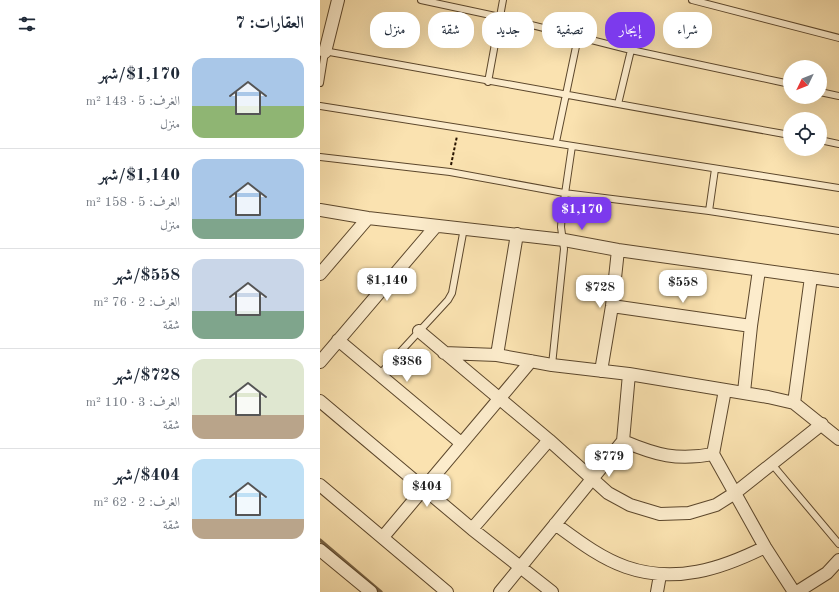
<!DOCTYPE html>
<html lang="ar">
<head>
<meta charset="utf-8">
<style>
	body { margin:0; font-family:"Old Standard TT",Amiri,serif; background:#f2f2f3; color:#1f2937; direction:rtl; height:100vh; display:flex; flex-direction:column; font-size:15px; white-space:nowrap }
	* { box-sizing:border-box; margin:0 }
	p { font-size:13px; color:#747a83 }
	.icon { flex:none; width:22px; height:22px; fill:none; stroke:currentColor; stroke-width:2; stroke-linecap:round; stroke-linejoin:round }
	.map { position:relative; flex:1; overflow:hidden; direction:ltr }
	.side { display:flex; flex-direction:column; background:#fff; width:320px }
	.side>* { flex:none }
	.guide { position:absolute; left:12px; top:12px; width:380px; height:36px; direction:rtl; display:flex; gap:8px }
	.needle { width:26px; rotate:227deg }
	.buttons { position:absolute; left:463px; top:60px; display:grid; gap:8px }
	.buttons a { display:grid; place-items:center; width:44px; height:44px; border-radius:50%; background:#fff; box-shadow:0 4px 16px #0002; font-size:20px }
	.price { position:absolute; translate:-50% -34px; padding:0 9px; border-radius:8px; background:#fff; color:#222; font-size:13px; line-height:26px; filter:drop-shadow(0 1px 2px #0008) }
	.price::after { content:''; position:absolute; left:50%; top:24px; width:12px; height:9px; margin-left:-6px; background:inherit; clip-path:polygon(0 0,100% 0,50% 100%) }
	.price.active { background:#7c3aed; color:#fff }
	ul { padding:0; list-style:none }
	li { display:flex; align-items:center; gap:12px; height:100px; padding:0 16px }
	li+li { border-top:1px solid #e0e1e3 }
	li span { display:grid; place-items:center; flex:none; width:112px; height:80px; border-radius:12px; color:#555 }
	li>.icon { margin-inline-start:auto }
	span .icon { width:48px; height:48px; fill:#fffc; stroke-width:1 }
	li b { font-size:17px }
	h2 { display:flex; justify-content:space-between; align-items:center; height:48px; padding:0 16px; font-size:17px }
	.tag { padding:0 14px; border-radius:16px; background:#fff; box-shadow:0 4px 16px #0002; font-size:14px; line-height:36px }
	.tag.active { background:#7c3aed; color:#fff }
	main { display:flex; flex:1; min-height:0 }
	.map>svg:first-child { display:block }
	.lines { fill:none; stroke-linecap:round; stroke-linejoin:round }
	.stream { stroke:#7a6546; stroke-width:3.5 }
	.lane-casing { stroke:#5c472c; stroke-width:8 }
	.street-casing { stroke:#5c472c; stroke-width:14 }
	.path { stroke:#271300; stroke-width:2; stroke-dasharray:3 2; stroke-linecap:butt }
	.lane { stroke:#fceccc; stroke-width:6 }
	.street { stroke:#fceccc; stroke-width:12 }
</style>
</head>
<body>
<main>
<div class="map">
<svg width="519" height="592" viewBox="0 0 519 592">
	<rect width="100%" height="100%" fill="#fae2b0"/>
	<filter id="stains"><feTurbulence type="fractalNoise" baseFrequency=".005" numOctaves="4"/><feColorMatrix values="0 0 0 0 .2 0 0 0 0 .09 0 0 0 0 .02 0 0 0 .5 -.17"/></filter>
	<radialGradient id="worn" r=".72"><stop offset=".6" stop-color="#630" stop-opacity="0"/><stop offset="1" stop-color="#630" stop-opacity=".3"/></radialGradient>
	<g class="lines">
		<path class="stream" d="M0 540 61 592"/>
		<defs>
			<path id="lane" d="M101 0 180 17 311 50 470 84
				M372 0 519 38
				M4 51 470 135
				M168 82 183 0
				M0 83 5 52
				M500 92 519 96
				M298 104 311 50
				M0 106 519 188
				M500 140 519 144
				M236 142 258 37
				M0 157 130 172 244 193 389 211 519 231
				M389 211 395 169
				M232 365 244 249 241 227 242 214 252 146
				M59 375 128 300 132 293 144 228
				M451 463 519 544"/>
			<path id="street" d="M5 52 18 0
				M0 210 48 218 244 240 298 250 519 281
				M0 274 48 218
				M292 306 431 326
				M99 331 229 440 288 493 310 505 340 514 369 513 396 505 415 493 502 424
				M18 340 141 443
				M124 353 177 355 232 365 309 374 448 397 474 403 519 439
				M177 355 197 234
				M0 362 116 226
				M281 371 292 306 298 250
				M424 392 431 326 439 270
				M0 401 152 529 232 592
				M474 403 491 277
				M303 441C336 455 357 461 393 454L405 390
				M393 454 445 547 474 592
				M0 485 127 592
				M235 524C257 540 280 558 306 567 355 584 401 569 445 547
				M152 529 229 440
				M63 537 211 361
				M0 550 51 592
				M180 592 303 441 309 374
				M337 592 340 575
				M477 592 507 573 519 560"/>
		</defs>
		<use href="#lane" class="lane-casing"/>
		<use href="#street" class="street-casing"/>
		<path class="path" d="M131 165 137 136"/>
		<use href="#lane" class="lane"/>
		<use href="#street" class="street"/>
	</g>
	<rect width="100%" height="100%" filter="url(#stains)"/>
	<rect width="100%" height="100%" fill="url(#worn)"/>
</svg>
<div class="buttons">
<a><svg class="needle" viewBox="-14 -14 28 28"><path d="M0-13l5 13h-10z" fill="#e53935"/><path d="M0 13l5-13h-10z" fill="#747a83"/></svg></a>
<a><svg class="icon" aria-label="locate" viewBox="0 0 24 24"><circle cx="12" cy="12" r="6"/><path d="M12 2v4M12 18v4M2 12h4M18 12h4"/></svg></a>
</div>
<b class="price active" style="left:262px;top:231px">$1,170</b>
<b class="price" style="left:67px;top:302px">$1,140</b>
<b class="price" style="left:363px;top:304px">$558</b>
<b class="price" style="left:280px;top:309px">$728</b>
<b class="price" style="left:87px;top:383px">$386</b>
<b class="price" style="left:289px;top:478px">$779</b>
<b class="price" style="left:107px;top:508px">$404</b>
<div class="guide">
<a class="tag">شراء</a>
<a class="tag active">إيجار</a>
<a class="tag">تصفية</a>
<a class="tag">جديد</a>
<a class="tag">شقة</a>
<a class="tag">منزل</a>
</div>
</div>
<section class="side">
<h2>العقارات: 7<svg class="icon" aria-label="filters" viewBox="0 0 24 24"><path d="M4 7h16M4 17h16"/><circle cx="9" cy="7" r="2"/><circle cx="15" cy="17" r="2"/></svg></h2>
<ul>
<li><span style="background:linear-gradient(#a9c7e8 60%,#8fb573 0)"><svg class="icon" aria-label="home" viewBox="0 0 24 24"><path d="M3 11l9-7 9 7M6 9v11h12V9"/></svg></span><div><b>$1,170/شهر</b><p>الغرف: 5 · 143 m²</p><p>منزل</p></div></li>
<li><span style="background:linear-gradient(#a9c7e8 75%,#7fa58c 0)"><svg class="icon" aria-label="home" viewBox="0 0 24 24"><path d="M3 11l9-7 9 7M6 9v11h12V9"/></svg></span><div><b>$1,140/شهر</b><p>الغرف: 5 · 158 m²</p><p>منزل</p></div></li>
<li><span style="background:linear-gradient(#c9d6e8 65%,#7fa58c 0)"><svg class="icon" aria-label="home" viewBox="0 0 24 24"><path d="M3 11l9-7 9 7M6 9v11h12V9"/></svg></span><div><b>$558/شهر</b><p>الغرف: 2 · 76 m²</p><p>شقة</p></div></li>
<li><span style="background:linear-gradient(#dfe7d0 70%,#b9a48a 0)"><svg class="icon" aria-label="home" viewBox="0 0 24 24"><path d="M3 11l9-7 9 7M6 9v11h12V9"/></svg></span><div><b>$728/شهر</b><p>الغرف: 3 · 110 m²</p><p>شقة</p></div></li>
<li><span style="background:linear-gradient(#bfe0f5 75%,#b9a48a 0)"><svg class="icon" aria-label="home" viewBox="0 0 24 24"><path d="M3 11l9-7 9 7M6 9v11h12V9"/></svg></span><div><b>$404/شهر</b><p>الغرف: 2 · 62 m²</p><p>شقة</p></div></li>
</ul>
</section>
</main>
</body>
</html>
